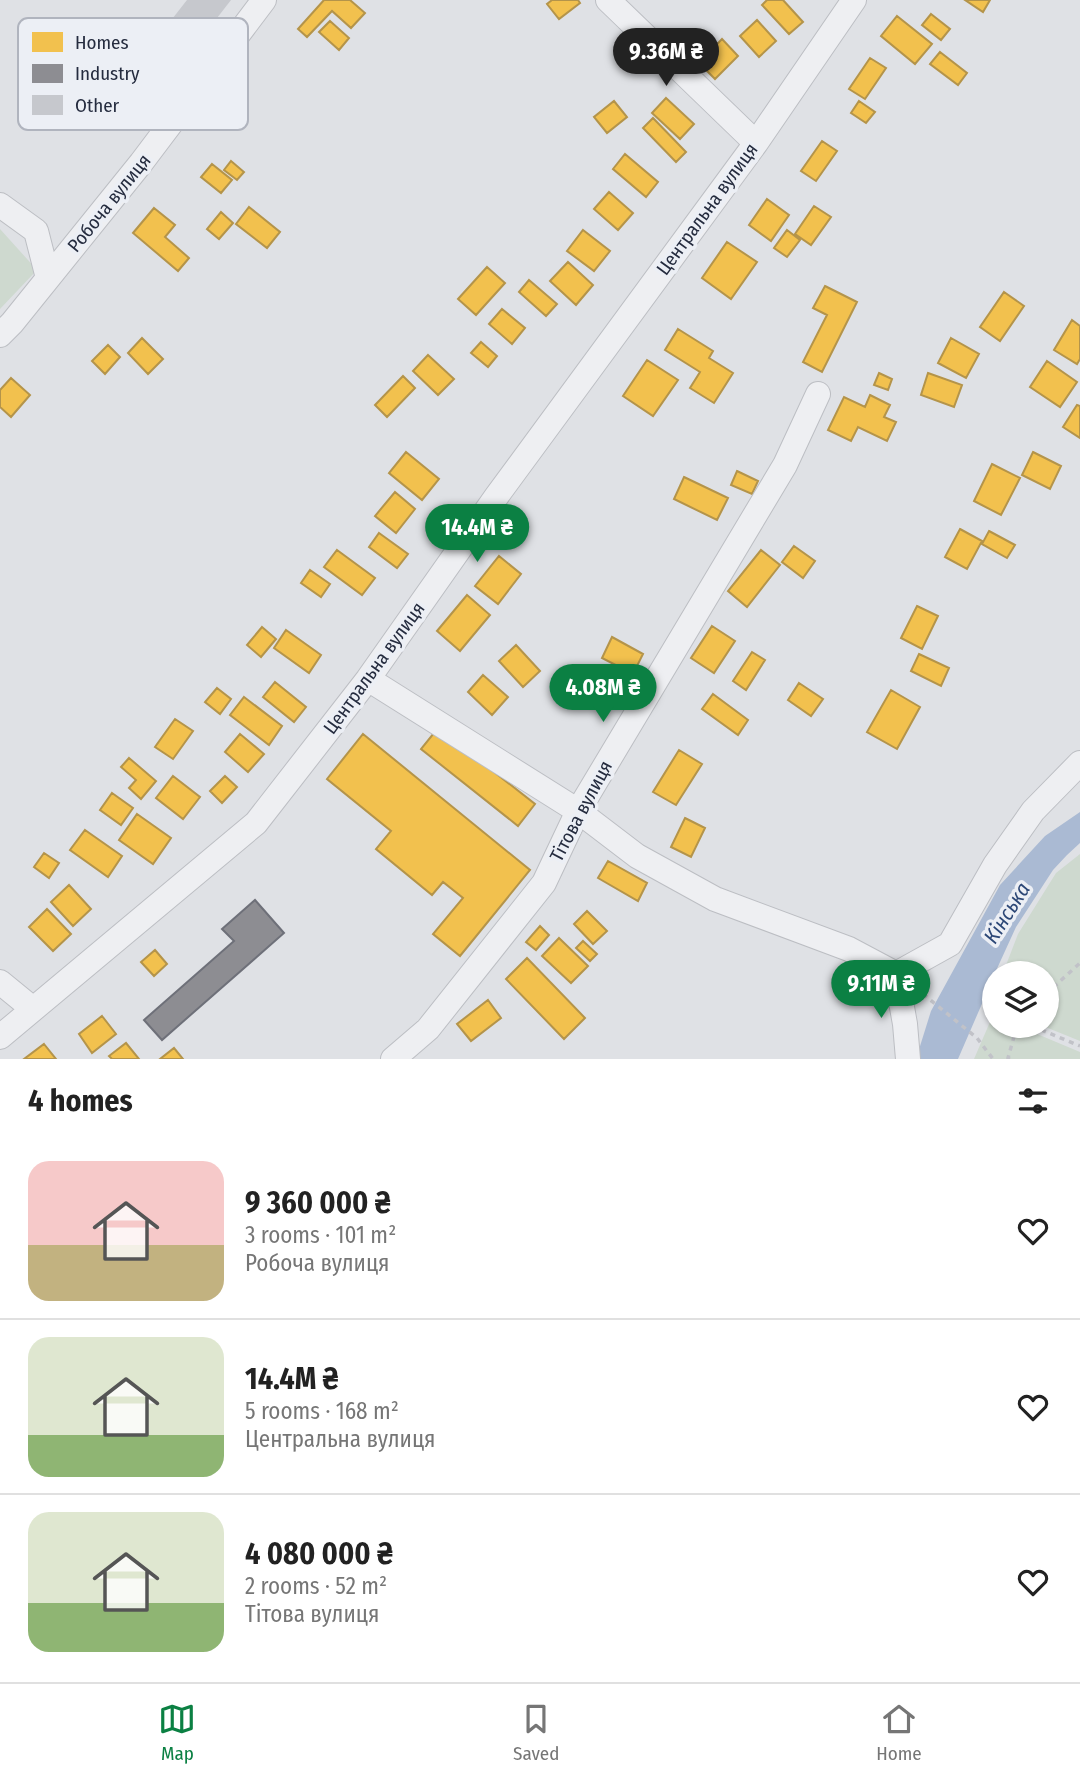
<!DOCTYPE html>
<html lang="en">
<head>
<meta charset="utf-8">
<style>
	body { margin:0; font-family:"Fira Sans Condensed",sans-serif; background:#f2f2f2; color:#222; height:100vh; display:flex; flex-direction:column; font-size:26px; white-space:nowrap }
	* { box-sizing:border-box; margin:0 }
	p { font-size:23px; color:#767676 }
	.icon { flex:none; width:38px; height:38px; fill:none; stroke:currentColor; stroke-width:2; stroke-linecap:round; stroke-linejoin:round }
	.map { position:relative; height:1059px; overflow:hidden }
	.details { display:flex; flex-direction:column; background:#fff; flex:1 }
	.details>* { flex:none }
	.controls { position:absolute; left:982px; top:961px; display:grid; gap:14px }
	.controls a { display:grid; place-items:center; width:77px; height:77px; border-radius:50%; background:#fff; box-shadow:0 2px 5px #0004; font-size:35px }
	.price { position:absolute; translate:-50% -60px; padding:0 16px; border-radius:24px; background:#0b8043; color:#fff; font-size:23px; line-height:46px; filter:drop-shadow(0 2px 4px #0008) }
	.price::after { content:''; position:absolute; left:50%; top:42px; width:21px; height:16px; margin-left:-10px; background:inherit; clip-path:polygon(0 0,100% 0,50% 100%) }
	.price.selected { background:#222; color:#fff }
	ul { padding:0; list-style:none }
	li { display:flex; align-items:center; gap:21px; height:175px; padding:0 28px }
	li+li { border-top:2px solid #e0e0e0 }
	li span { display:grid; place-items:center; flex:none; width:196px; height:140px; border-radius:21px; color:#555 }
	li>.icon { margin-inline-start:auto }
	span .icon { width:84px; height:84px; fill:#fffc; stroke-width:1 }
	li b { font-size:30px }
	h2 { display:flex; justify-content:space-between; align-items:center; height:84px; padding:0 28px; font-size:30px }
	.menu { display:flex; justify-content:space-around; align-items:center; height:98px; border-top:2px solid #e0e0e0; background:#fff; font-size:19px; color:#767676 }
	.menu a { display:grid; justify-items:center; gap:4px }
	.menu .selected { color:#0b8043 }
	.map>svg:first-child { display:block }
	.green { fill:#ced9cf }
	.water { fill:#aabad3 }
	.homes { fill:#f2c14e; stroke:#b4944a; stroke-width:2 }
	.industry { fill:#8d8d92; stroke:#6e7079; stroke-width:2 }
	.building { fill:#c6c8cd }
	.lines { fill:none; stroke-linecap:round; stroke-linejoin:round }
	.minor-casing { stroke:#bcbec3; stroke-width:26 }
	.path { stroke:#c1c2c8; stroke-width:3.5; stroke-dasharray:5 5; stroke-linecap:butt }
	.minor { stroke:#eeeff2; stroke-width:24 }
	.labels { text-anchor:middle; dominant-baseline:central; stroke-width:7; stroke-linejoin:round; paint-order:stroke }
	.street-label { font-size:19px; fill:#252c3f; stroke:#eceff5 }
	.water-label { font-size:21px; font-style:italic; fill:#2c4776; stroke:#eceff5 }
	.key { fill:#eceff5; stroke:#b0b4be; stroke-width:2 }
	.key-label { font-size:19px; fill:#252c3f }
</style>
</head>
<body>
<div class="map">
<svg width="1080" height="1059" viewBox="0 0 1080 1059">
	<rect width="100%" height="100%" fill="#dfe1e5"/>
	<path class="green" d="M0 229 37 270 0 309Z
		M1080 854V1041L1043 1026H1046V973H1003L1018 934 1056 873Z
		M993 1015 994 1026H1018L1080 1052V1059H974Z"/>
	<path class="water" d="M1080 812V843L1067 855 1053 870 1016 927 995 973H994V976L958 1059H916L931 1011 1000 885 1045 836Z"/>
	<path class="homes" d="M324 0H350L365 13 351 28 332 11 307 37 298 29Z
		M552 0H578L580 3 559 19 547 4Z
		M767 0H783L803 22 789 34 762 5Z
		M965 0H990L983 12Z
		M931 14 950 29 941 40 922 25Z
		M897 16 932 44 915 64 881 36Z
		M757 20 776 41 759 57 740 36Z
		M330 21 349 38 339 50 319 32Z
		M722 39 738 56 715 79 699 63Z
		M940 52 967 73 958 85 930 64Z
		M870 58 886 68 865 99 849 89Z
		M666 98 694 124 680 139 652 113Z
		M614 101 627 117 607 133 594 117Z
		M859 101 875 112 866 123 851 113Z
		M653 118 686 152 676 162 643 128Z
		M822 141 837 151 816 181 801 171Z
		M625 154 658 182 646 197 613 169Z
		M231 161 244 172 237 180 224 170Z
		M212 164 232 180 221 193 201 177Z
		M609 192 633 213 618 230 594 209Z
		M767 199 789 215 771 241 749 225Z
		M814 206 831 217 811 245 795 234Z
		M249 207 280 232 267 248 236 224Z
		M154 208 175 225 165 237 189 258 178 271 133 233Z
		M221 212 233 223 219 239 207 229Z
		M583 230 610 251 594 271 567 251Z
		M787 230 800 240 787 257 774 248Z
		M727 242 757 262 731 299 702 278Z
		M568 262 593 285 576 305 550 281Z
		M487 267 505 283 476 315 458 299Z
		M529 280 557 304 546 316 519 292Z
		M825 286 857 302 822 372 803 362 827 315 813 308Z
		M1004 292 1024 306 1000 341 980 327Z
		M502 309 525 328 512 344 489 324Z
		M1072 320 1080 326V359L1077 364 1054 350Z
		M678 329 713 351 709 358 733 373 714 403 690 388 700 372 665 350Z
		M142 338 163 359 148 374 128 353Z
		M951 338 979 354 966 378 938 363Z
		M481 342 497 356 488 367 471 353Z
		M108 345 120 357 105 374 92 361Z
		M428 355 454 379 438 395 413 371Z
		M647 360 678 380 653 416 623 396Z
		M1047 361 1077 382 1060 407 1030 387Z
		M879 373 892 379 888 390 874 385Z
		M928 373 962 385 954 407 921 395Z
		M403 376 415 388 387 417 375 405Z
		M11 378 30 395 11 417 0 407V390Z
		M870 395 890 405 884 417 896 422 887 441 858 427 851 441 828 430 844 397 865 407Z
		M1077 405 1080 406V438L1063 427Z
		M406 452 439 479 422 500 389 473Z
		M1033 452 1061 466 1050 489 1022 475Z
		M992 464 1020 478 1001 515 974 501Z
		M737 471 758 481 752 494 731 485Z
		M684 477 728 498 717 520 674 499Z
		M395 492 415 509 396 533 375 516Z
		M960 529 982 541 967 569 945 557Z
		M989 531 1015 545 1007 558 982 544Z
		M379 533 408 554 397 568 369 547Z
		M794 546 815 561 803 578 782 562Z
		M337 550 375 578 362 595 324 567Z
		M761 550 780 565 747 607 728 591Z
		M499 556 521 574 498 604 475 586Z
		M310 570 330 584 321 597 301 583Z
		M467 595 490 615 460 651 437 631Z
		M917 606 938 616 922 649 901 638Z
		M712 626 735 641 714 673 691 658Z
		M262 627 276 639 261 657 247 645Z
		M286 630 321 655 309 673 274 648Z
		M612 637 643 654 633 674 602 658Z
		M516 645 540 671 523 687 499 661Z
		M752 652 765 660 746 690 733 681Z
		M919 654 949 668 941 686 911 671Z
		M588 669 611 683 602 699 579 685Z
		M483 675 508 697 492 715 468 692Z
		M275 682 306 707 294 722 263 697Z
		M799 683 823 699 811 716 788 700Z
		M217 688 231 699 220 714 205 702Z
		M891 690 920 707 897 749 867 732Z
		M713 694 748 720 738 735 702 709Z
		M244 697 282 726 269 745 230 715Z
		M175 719 193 731 173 759 155 747Z
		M438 728 535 804 518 826 421 749Z
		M240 734 264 754 248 772 225 752Z
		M363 734 530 870 460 956 433 934 463 898 443 882 432 895 376 849 391 831 327 779Z
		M679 750 702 764 676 805 653 792Z
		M129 758 156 781 141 799 129 788 136 780 121 767Z
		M173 776 200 797 183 819 156 798Z
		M225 776 237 787 222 803 210 791Z
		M112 793 133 808 121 825 100 810Z
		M137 814 171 838 153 864 119 840Z
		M685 818 705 828 691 857 671 847Z
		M85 830 122 856 108 877 70 850Z
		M44 853 59 863 49 878 34 867Z
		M608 861 647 883 638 901 598 878Z
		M69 885 91 909 73 926 51 902Z
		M47 909 71 934 53 951 29 927Z
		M587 911 607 931 593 944 574 924Z
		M540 926 549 935 536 950 526 942Z
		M559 938 588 966 571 983 542 956Z
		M583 941 597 954 590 961 576 948Z
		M155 950 167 964 154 976 141 962Z
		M527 958 585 1018 564 1039 506 979Z
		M488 1000 501 1018 471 1041 457 1024Z
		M102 1016 116 1034 92 1053 79 1034Z
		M126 1043 139 1059H112L109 1056Z
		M44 1044 56 1059H24Z
		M174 1048 183 1059H160Z"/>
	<path class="industry" d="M255 900 284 933 162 1040 144 1020 234 941 222 929Z"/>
	<path class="building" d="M187 0H231L179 67 151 46Z"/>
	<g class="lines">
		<defs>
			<path id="minor" d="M608 0 756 143
				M0 205 36 231 48 278
				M0 335 12 323 141 163 264 0
				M368 679 578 811 637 856 715 899 849 949 896 974 905 1024 908 1059
				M896 974 950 944 995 865 1033 811 1080 763
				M0 982 33 1009
				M0 1037 256 823 368 679 496 497 756 143 854 0
				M393 1059 428 1029 544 883 578 811 785 465 818 394"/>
		</defs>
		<use href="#minor" class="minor-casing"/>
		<path class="path" d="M923 994 977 1038 993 1059
			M1046 994 1080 963
			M1032 1026 1080 1046
			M1010 1059 1008 1058 1017 1026"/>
		<use href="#minor" class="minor"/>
	</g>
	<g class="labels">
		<g class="street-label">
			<text transform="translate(109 203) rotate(-51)">Робоча вулиця</text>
			<text transform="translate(707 209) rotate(-54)">Центральна вулиця</text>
			<text transform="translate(374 668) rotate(-54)">Центральна вулиця</text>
			<text transform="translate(581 811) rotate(-62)">Тітова вулиця</text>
		</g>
		<g class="water-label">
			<text transform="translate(1007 913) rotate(-58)">Кінська</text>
		</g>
	</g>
	<rect x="18" y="18" width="230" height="112" rx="10" class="key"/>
	<rect x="32" y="32" width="31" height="20" fill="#f2c14e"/>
	<rect x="32" y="64" width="31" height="19" fill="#8d8d92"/>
	<rect x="32" y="95" width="31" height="20" fill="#c6c8cd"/>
	<g class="key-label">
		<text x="75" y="49">Homes</text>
		<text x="75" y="80">Industry</text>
		<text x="75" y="112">Other</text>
	</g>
</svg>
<div class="controls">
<a><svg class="icon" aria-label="layers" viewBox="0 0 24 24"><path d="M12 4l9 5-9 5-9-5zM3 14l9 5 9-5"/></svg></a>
</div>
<b class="price selected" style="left:666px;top:88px">9.36M ₴</b>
<b class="price" style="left:477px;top:564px">14.4M ₴</b>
<b class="price" style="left:603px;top:724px">4.08M ₴</b>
<b class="price" style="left:881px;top:1020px">9.11M ₴</b>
</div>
<section class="details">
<h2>4 homes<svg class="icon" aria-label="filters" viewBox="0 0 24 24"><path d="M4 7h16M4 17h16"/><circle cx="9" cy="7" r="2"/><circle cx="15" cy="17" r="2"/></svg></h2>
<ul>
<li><span style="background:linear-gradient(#f6c9c9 60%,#c2b280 0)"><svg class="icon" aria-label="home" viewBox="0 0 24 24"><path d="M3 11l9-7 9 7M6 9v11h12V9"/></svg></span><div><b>9 360 000 ₴</b><p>3 rooms · 101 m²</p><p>Робоча вулиця</p></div><svg class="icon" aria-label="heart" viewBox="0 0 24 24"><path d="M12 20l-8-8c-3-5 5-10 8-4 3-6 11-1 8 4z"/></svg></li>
<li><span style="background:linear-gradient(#dfe7d0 70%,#8fb573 0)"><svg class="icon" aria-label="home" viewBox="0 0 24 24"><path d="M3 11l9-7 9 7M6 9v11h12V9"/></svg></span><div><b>14.4M ₴</b><p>5 rooms · 168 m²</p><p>Центральна вулиця</p></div><svg class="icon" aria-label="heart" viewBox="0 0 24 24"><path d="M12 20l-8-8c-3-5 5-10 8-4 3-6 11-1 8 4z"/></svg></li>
<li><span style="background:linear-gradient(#dfe7d0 65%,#8fb573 0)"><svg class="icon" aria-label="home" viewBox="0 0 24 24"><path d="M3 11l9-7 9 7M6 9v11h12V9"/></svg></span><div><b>4 080 000 ₴</b><p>2 rooms · 52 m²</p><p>Тітова вулиця</p></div><svg class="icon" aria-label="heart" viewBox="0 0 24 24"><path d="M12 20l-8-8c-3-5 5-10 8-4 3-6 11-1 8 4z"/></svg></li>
</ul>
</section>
<nav class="menu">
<a class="selected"><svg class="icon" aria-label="map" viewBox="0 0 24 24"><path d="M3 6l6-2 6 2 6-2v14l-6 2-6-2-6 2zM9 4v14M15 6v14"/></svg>Map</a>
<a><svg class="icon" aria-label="saved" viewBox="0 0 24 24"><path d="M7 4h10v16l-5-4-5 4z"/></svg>Saved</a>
<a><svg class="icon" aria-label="home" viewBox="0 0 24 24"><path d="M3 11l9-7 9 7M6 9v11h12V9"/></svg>Home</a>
</nav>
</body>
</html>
